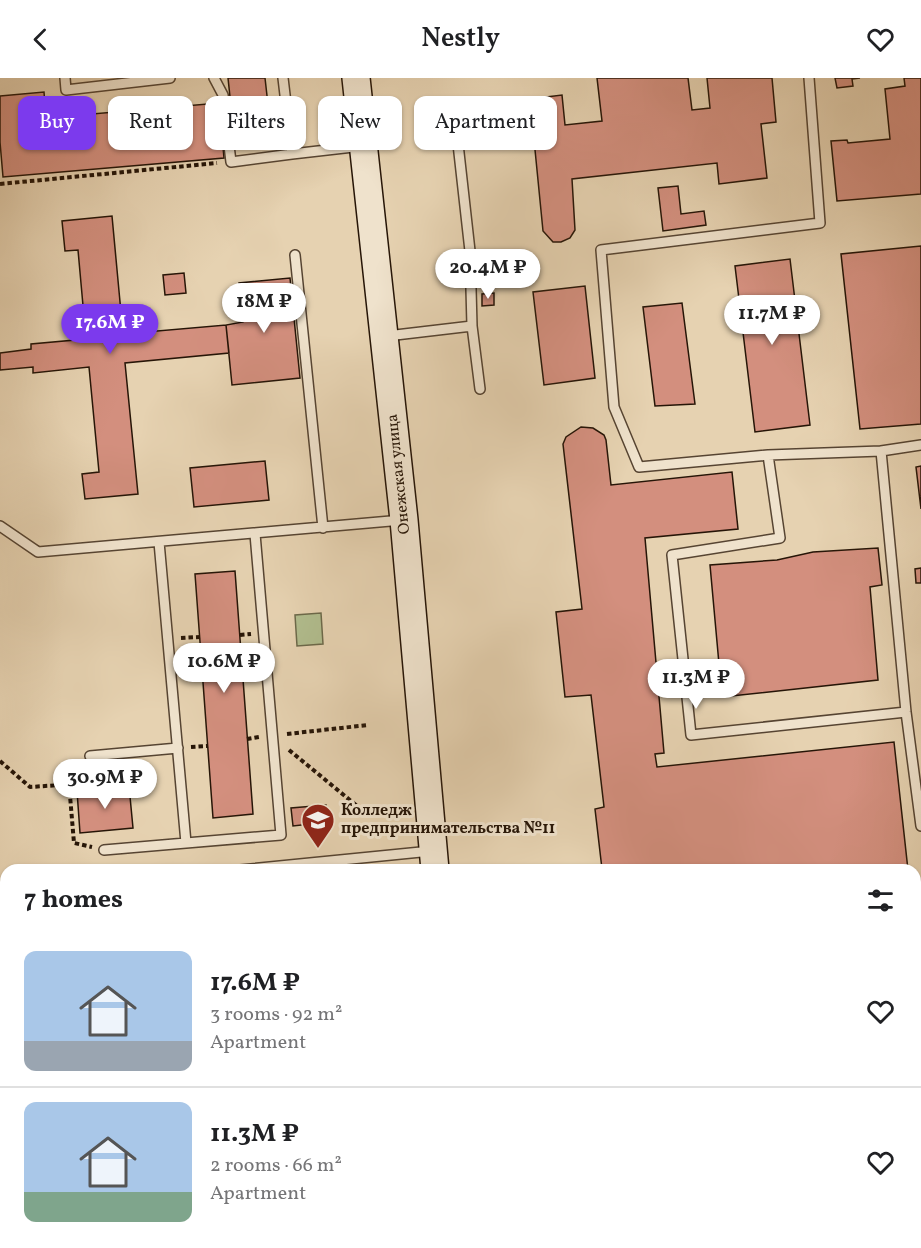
<!DOCTYPE html>
<html lang="en">
<head>
<meta charset="utf-8">
<style>
	body { margin:0; font-family:Vollkorn,serif; background:#f6f6f6; color:#202124; height:100vh; display:flex; flex-direction:column; font-size:22px; white-space:nowrap }
	* { box-sizing:border-box; margin:0 }
	p { font-size:20px; color:#757577 }
	.icon { flex:none; width:33px; height:33px; fill:none; stroke:currentColor; stroke-width:2; stroke-linecap:round; stroke-linejoin:round }
	.map { position:relative; flex:1; overflow:hidden }
	.drawer { position:absolute; left:0px; top:786px; width:921px; height:384px; display:flex; flex-direction:column; background:#fff; border-radius:18px 18px 0 0; box-shadow:0 2px 4px #0004 }
	.drawer>* { flex:none }
	.hud { position:absolute; left:18px; top:18px; width:600px; height:54px; display:flex; gap:12px }
	.price { position:absolute; translate:-50% -51px; padding:0 14px; border-radius:21px; background:#fff; color:#222; font-size:20px; line-height:39px; filter:drop-shadow(0 2px 3px #0008) }
	.price::after { content:''; position:absolute; left:50%; top:36px; width:18px; height:14px; margin-left:-9px; background:inherit; clip-path:polygon(0 0,100% 0,50% 100%) }
	.price.on { background:#7c3aed; color:#fff }
	ul { padding:0; list-style:none }
	li { display:flex; align-items:center; gap:18px; height:150px; padding:0 24px }
	li+li { border-top:2px solid #e0e0e0 }
	li span { display:grid; place-items:center; flex:none; width:168px; height:120px; border-radius:12px; color:#555 }
	li>.icon { margin-inline-start:auto }
	span .icon { width:72px; height:72px; fill:#fffc; stroke-width:1 }
	li b { font-size:26px }
	h2 { display:flex; justify-content:space-between; align-items:center; height:72px; padding:0 24px; font-size:26px }
	.chip { padding:0 21px; border-radius:12px; background:#fff; box-shadow:0 2px 4px #0004; font-size:21px; line-height:54px }
	.chip.on { background:#7c3aed; color:#fff }
	header { display:flex; justify-content:space-between; align-items:center; height:78px; padding:0 24px; background:#fff; font-size:27px; font-weight:600 }
	.map>svg:first-child { display:block }
	.green { fill:#b1bd8e; stroke:#6c694a; stroke-width:1.5 }
	.building { fill:#d38f7e; stroke:#261507; stroke-width:1.5 }
	.lines { fill:none; stroke-linecap:round; stroke-linejoin:round }
	.service-casing { stroke:#564432; stroke-width:12 }
	.minor-casing { stroke:#564432; stroke-width:22 }
	.secondary-casing { stroke:#261507; stroke-width:30 }
	.path { stroke:#261507; stroke-width:4; stroke-dasharray:4.5 3; stroke-linecap:butt }
	.service { stroke:#efe2cc; stroke-width:9 }
	.minor { stroke:#efe2cc; stroke-width:20 }
	.secondary { stroke:#efe2cc; stroke-width:27 }
	.labels { text-anchor:middle; dominant-baseline:central; stroke-width:6; stroke-linejoin:round; paint-order:stroke }
	.street-label { font-size:16px; fill:#261507; stroke:#efe2cc }
	.poi-label { font-size:16px; font-weight:bold; fill:#261507; stroke:#efe2cc; text-anchor:start }
</style>
</head>
<body>
<header><svg class="icon" aria-label="back" viewBox="0 0 24 24"><path d="M15 5l-7 7 7 7"/></svg>Nestly<svg class="icon" aria-label="heart" viewBox="0 0 24 24"><path d="M12 20l-8-8c-3-5 5-10 8-4 3-6 11-1 8 4z"/></svg></header>
<div class="map">
<svg width="921" height="1170" viewBox="0 0 921 1170">
	<rect width="100%" height="100%" fill="#e6d2b1"/>
	<filter id="stains"><feTurbulence type="fractalNoise" baseFrequency=".00333" numOctaves="4"/><feColorMatrix values="0 0 0 0 .2 0 0 0 0 .09 0 0 0 0 .02 0 0 0 .5 -.17"/></filter>
	<radialGradient id="worn" r=".72"><stop offset=".6" stop-color="#630" stop-opacity="0"/><stop offset="1" stop-color="#630" stop-opacity=".3"/></radialGradient>
	<path class="green" d="M321 535 323 566 297 568 295 537Z"/>
	<path class="building" d="M228 0H265L272 62 235 66Z
		M597 0H688L692 32 710 30 707 0H772L776 44 761 46 767 100 719 106 717 85 572 101 575 152 570 160 561 164H553L543 153 530 21 562 17 565 47 602 43Z
		M835 0H860L852 1 853 8 837 10Z
		M904 0H921V116L837 123 831 63 847 62 848 65 890 61 885 11 905 8Z
		M44 14 46 40 219 25 224 80 3 99 0 64V18Z
		M678 108 681 136 704 133 706 147 663 153 658 110Z
		M112 138 123 256 226 247 229 275 125 285 138 416 85 421 82 396 99 394 89 289 33 295V289L0 292V275L31 271V266L86 261 78 172 65 173 62 143Z
		M921 168V346L860 351 841 176Z
		M790 181 810 347 755 354 735 188Z
		M184 195 186 215 165 217 163 197Z
		M290 200 300 300 232 307 226 247 243 244 239 205Z
		M585 208 595 300 544 307 533 214Z
		M494 215V227L482 228V216Z
		M682 225 695 326 655 328 643 229Z
		M581 349 593 350 604 357 606 362 611 407 732 394 738 451 645 460 664 675 655 676 657 689 894 664 908 792 602 791 595 731 604 729 591 617 565 619 556 534 582 531 563 366 566 359Z
		M265 383 269 422 194 429 190 390Z
		M921 388V431L916 389Z
		M878 470 882 507 870 509 878 602 722 619 710 487 777 482 813 474Z
		M921 490V505H916L915 491Z
		M235 493 253 736 213 740 195 496Z
		M129 708 133 750 80 755 77 713Z
		M326 727 328 744 293 748 291 730Z
		M0 868H6V1041H0Z
		M81 1164H122L119 1170H93Z
		M241 1164H361V1170H188Z
		M534 1164H579V1170H535Z
		M774 1164H818V1170H774Z"/>
	<g class="lines">
		<defs>
			<path id="service" d="M65 0 66 12 170 0
				M214 0 223 17 231 84 292 76
				M283 0 292 76 362 68
				M809 0 820 145 601 172 614 329 639 389 768 377 780 460 672 477 691 657 906 634
				M295 177 323 450
				M472 248 480 311
				M387 258 472 248 470 173 456 48
				M881 373 921 367
				M768 377 881 373 906 634 921 748
				M0 448 38 474 402 442
				M159 464 186 765 281 757 255 456
				M90 678 178 670
				M104 772 186 765
				M240 792 431 773
				M0 1077 6 1078
				M0 1132 6 1135
				M67 1164 79 1170
				M602 1164V1170
				M755 1164 756 1170
				M153 1170 156 1164"/>
			<path id="minor" d="M915 872H921"/>
			<path id="secondary" d="M356 0 404 442 435 792
				M468 1164 469 1170"/>
		</defs>
		<use href="#service" class="service-casing"/>
		<use href="#minor" class="minor-casing"/>
		<use href="#secondary" class="secondary-casing"/>
		<path class="path" d="M0 106 217 85
			M240 557 251 556
			M181 560 200 559
			M287 656 368 647
			M247 661 259 659
			M191 669 208 668
			M289 672 362 732 377 731
			M0 683 30 709 91 705 90 691
			M69 706 74 765 92 769
			M0 819 6 831
			M176 1164V1170"/>
		<use href="#service" class="service"/>
		<use href="#minor" class="minor"/>
		<use href="#secondary" class="secondary"/>
	</g>
	<defs>
		<symbol id="university-pin" viewBox="-11 -11 22 30"><path d="M0 17L-7.5 6A9.5 9.5 0 1 1 7.5 6Z" fill="#8f2418" stroke="#efe2cc"/><path d="M0-5L7-2L0 1L-7-2ZM-4 1L0 2.5L4 1V4Q0 6-4 4Z" fill="#fff"/></symbol>
	</defs>
	<g fill-rule="evenodd">
		<use href="#university-pin" x="299" y="723" width="38" height="52"/>
	</g>
	<g class="labels">
		<g class="street-label">
			<text transform="translate(399 396) rotate(-96)">Онежская улица</text>
		</g>
		<g class="poi-label">
			<text x="341" y="733">Колледж<tspan x="341" dy="18">предпринимательства №11</tspan></text>
		</g>
	</g>
	<rect width="100%" height="100%" filter="url(#stains)"/>
	<rect width="100%" height="100%" fill="url(#worn)"/>
</svg>
<b class="price" style="left:488px;top:222px">20.4M ₽</b>
<b class="price" style="left:264px;top:256px">18M ₽</b>
<b class="price" style="left:772px;top:268px">11.7M ₽</b>
<b class="price on" style="left:110px;top:277px">17.6M ₽</b>
<b class="price" style="left:224px;top:616px">10.6M ₽</b>
<b class="price" style="left:696px;top:632px">11.3M ₽</b>
<b class="price" style="left:105px;top:732px">30.9M ₽</b>
<div class="hud">
<a class="chip on">Buy</a>
<a class="chip">Rent</a>
<a class="chip">Filters</a>
<a class="chip">New</a>
<a class="chip">Apartment</a>
</div>
<section class="drawer">
<h2>7 homes<svg class="icon" aria-label="filters" viewBox="0 0 24 24"><path d="M4 7h16M4 17h16"/><circle cx="9" cy="7" r="2"/><circle cx="15" cy="17" r="2"/></svg></h2>
<ul>
<li><span style="background:linear-gradient(#a9c7e8 75%,#9aa5b1 0)"><svg class="icon" aria-label="home" viewBox="0 0 24 24"><path d="M3 11l9-7 9 7M6 9v11h12V9"/></svg></span><div><b>17.6M ₽</b><p>3 rooms · 92 m²</p><p>Apartment</p></div><svg class="icon" aria-label="heart" viewBox="0 0 24 24"><path d="M12 20l-8-8c-3-5 5-10 8-4 3-6 11-1 8 4z"/></svg></li>
<li><span style="background:linear-gradient(#a9c7e8 75%,#7fa58c 0)"><svg class="icon" aria-label="home" viewBox="0 0 24 24"><path d="M3 11l9-7 9 7M6 9v11h12V9"/></svg></span><div><b>11.3M ₽</b><p>2 rooms · 66 m²</p><p>Apartment</p></div><svg class="icon" aria-label="heart" viewBox="0 0 24 24"><path d="M12 20l-8-8c-3-5 5-10 8-4 3-6 11-1 8 4z"/></svg></li>
</ul>
</section>
</div>
</body>
</html>
